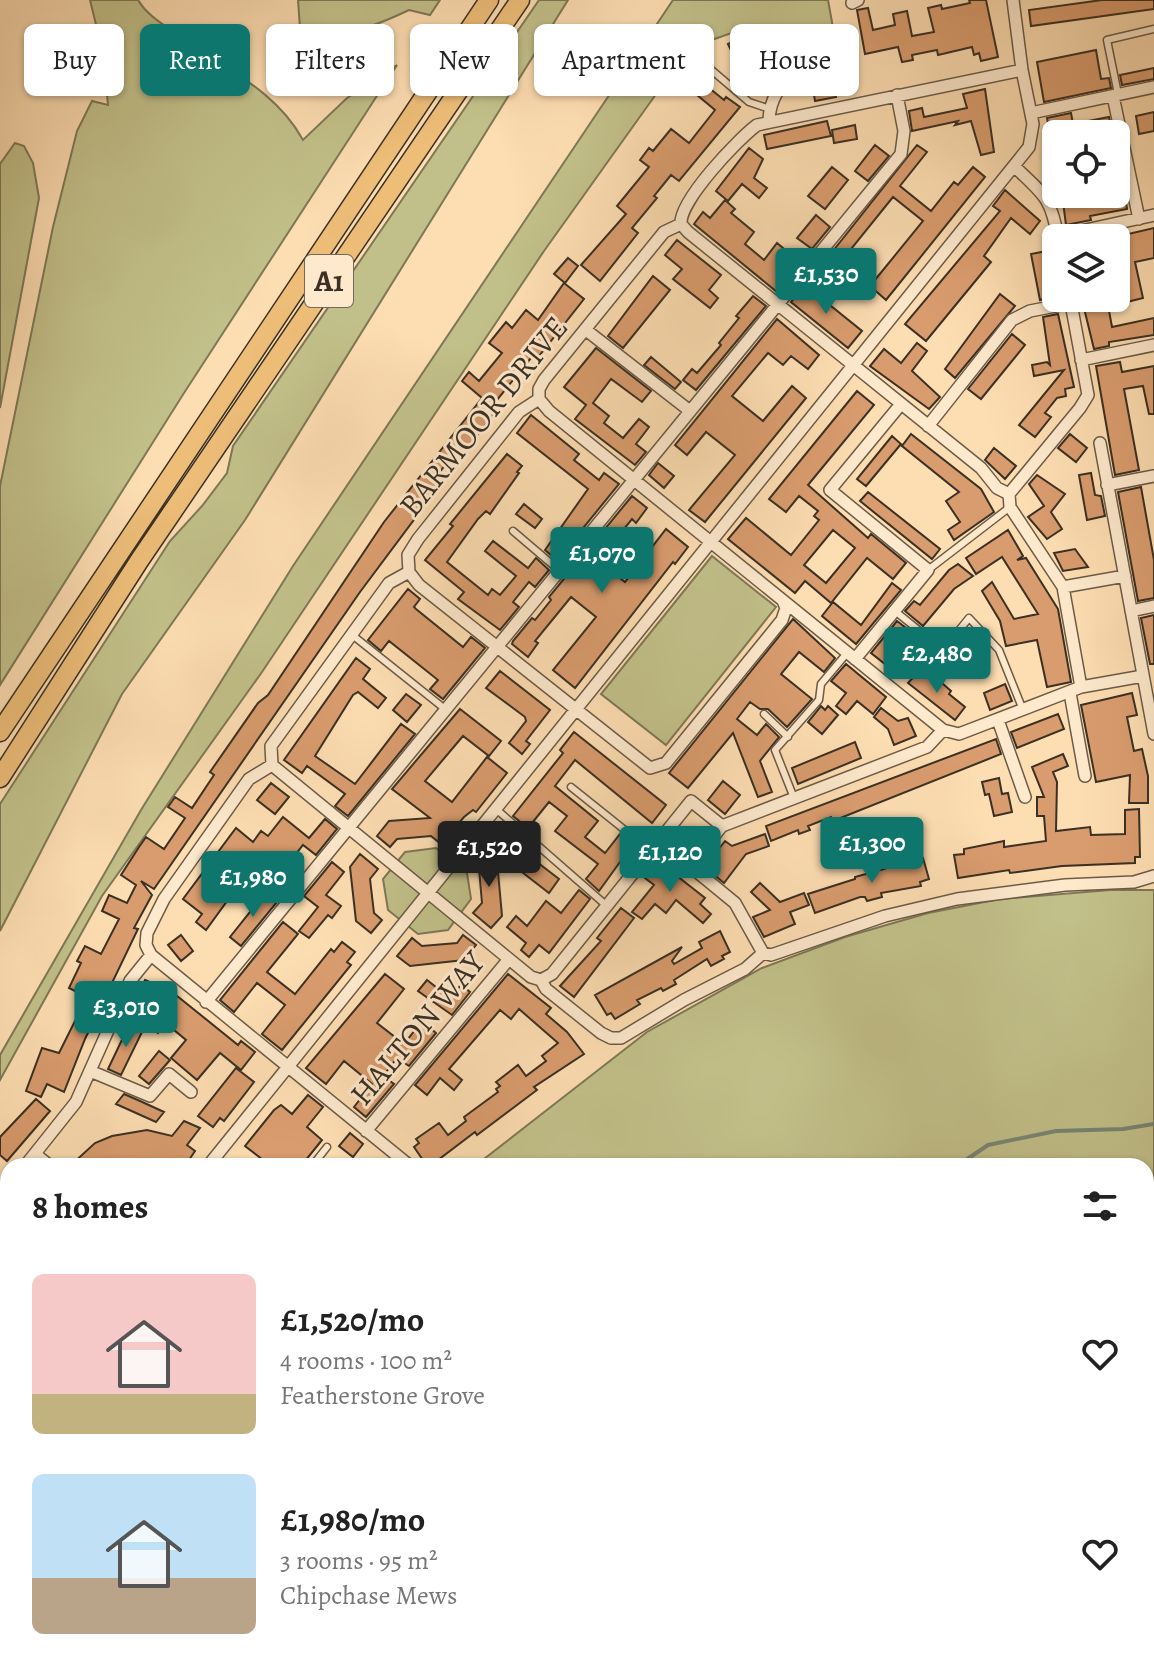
<!DOCTYPE html>
<html lang="en">
<head>
<meta charset="utf-8">
<style>
	body { margin:0; font-family:Alegreya,serif; background:#f6f6f6; color:#222; height:100vh; display:flex; flex-direction:column; font-size:30px; white-space:nowrap }
	* { box-sizing:border-box; margin:0 }
	p { font-size:26px; color:#767676 }
	.icon { flex:none; width:44px; height:44px; fill:none; stroke:currentColor; stroke-width:2; stroke-linecap:round; stroke-linejoin:round }
	.map { position:relative; flex:1; overflow:hidden }
	.details { position:absolute; left:0px; top:1158px; width:1154px; height:514px; display:flex; flex-direction:column; background:#fff; border-radius:24px 24px 0 0; box-shadow:0 2px 6px #0004 }
	.details>* { flex:none }
	.hud { position:absolute; left:24px; top:24px; width:1106px; height:72px; display:flex; gap:16px }
	.controls { position:absolute; left:1042px; top:120px; display:grid; gap:16px }
	.controls a { display:grid; place-items:center; width:88px; height:88px; border-radius:12px; background:#fff; box-shadow:0 2px 6px #0004; font-size:40px }
	.price { position:absolute; translate:-50% -68px; padding:0 18px; border-radius:8px; background:#0f766e; color:#fff; font-size:26px; line-height:52px; filter:drop-shadow(0 2px 4px #0008) }
	.price::after { content:''; position:absolute; left:50%; top:48px; width:24px; height:18px; margin-left:-12px; background:inherit; clip-path:polygon(0 0,100% 0,50% 100%) }
	.price.selected { background:#222; color:#fff }
	ul { padding:0; list-style:none }
	li { display:flex; align-items:center; gap:24px; height:200px; padding:0 32px }
	li span { display:grid; place-items:center; flex:none; width:224px; height:160px; border-radius:12px; color:#555 }
	li>.icon { margin-inline-start:auto }
	span .icon { width:96px; height:96px; fill:#fffc; stroke-width:1 }
	li b { font-size:34px }
	h2 { display:flex; justify-content:space-between; align-items:center; height:96px; padding:0 32px; font-size:34px }
	.pill { padding:0 28px; border-radius:12px; background:#fff; box-shadow:0 2px 6px #0004; font-size:28px; line-height:72px }
	.pill.selected { background:#0f766e; color:#fff }
	.map>svg:first-child { display:block }
	.green { fill:#c2c08a; stroke:#7e7856; stroke-width:2 }
	.lines { fill:none; stroke-linecap:round; stroke-linejoin:round }
	.stream { stroke:#778573; stroke-width:4 }
	.building { fill:#d99c6e; stroke:#3a3023; stroke-width:2; fill-rule:evenodd }
	.service-casing { stroke:#6b5b47; stroke-width:9 }
	.minor-casing { stroke:#6b5b47; stroke-width:14 }
	.trunk-casing { stroke:#3a3023; stroke-width:21 }
	.service { stroke:#fee9cd; stroke-width:6 }
	.minor { stroke:#fee9cd; stroke-width:11 }
	.trunk { stroke:#eebe79; stroke-width:18 }
	.labels { text-anchor:middle; dominant-baseline:central; stroke-width:6; stroke-linejoin:round; paint-order:stroke }
	.shield { fill:#fee9cd; stroke:#756856; stroke-width:2 }
	.shield-label { font-size:30px; font-weight:bold; fill:#3a3023 }
	.street-label { font-size:32px; fill:#3a3023; stroke:#fee9cd }
</style>
</head>
<body>
<div class="map">
<svg width="1154" height="1671" viewBox="0 0 1154 1671">
	<rect width="100%" height="100%" fill="#fdddb2"/>
	<filter id="stains"><feTurbulence type="fractalNoise" baseFrequency=".0025" numOctaves="4"/><feColorMatrix values="0 0 0 0 .2 0 0 0 0 .09 0 0 0 0 .02 0 0 0 .5 -.17"/></filter>
	<radialGradient id="worn" r=".72"><stop offset=".6" stop-color="#630" stop-opacity="0"/><stop offset="1" stop-color="#630" stop-opacity=".3"/></radialGradient>
	<path class="green" d="M90 0H138C147 15 161 23 175 33 221 68 274 87 303 140L347 98 397 65 184 393 0 685V486L53 227 77 131 92 101 108 105 103 53Z
		M298 0H440L430 15 409 10C367 30 347 37 300 28Z
		M539 0H568L245 520 122 694 0 931V804L170 541 202 506 227 473 233 446Z
		M673 0H828L841 72 798 77 765 51 754 25 689 48 544 251 262 672 102 896 0 1080V1055L141 810 293 566Z
		M15 143 24 146 33 163 39 198 0 408V164Z
		M712 556 776 607 666 745 601 694Z
		M436 848 467 873 471 899 448 930 418 934 388 910 383 879 405 852Z
		M1110 890H1154V1671H0V1435L8 1425V1664H1146V1166H475L647 1032 762 968 845 937 928 913 1000 899Z"/>
	<g class="lines">
		<path class="stream" d="M957 1166 988 1145 1056 1131 1123 1129 1154 1124
			M450 1671 454 1664"/>
	</g>
	<path class="building" d="M969 0H986L998 57 981 61 979 53 974 55 972 47 938 55 937 50 912 55 913 60 902 62 898 47 865 54 857 10 868 8 873 30 895 25 893 14 907 11 912 36 934 32 928 8 941 5 942 9 970 3Z
		M1102 0H1154V9L1031 26 1029 10Z
		M745 36 750 47 777 69 767 82 751 69 744 78 728 44Z
		M1096 50 1101 79 1109 78 1111 88 1044 102 1037 62Z
		M1154 68V79L1122 85 1120 75Z
		M687 70 724 100 726 97 740 107 679 181 671 175 654 196 657 198 632 228 638 233 600 281 581 265 626 214 617 206 649 167 640 160 649 148 653 151 671 129 689 143 715 110 679 80Z
		M832 79 836 97 815 101 812 83Z
		M985 89 994 152 981 155 971 121 955 125 958 121 912 131 909 111 922 108 924 117 967 108 963 94Z
		M1154 112V131L1139 134 1136 116Z
		M1071 113 1073 124 1109 117 1112 134H1050L1047 118Z
		M827 121 831 136 767 149 764 135Z
		M855 125 857 139 834 143 832 130Z
		M875 145 889 156 868 181 855 171Z
		M917 145 927 152 900 186 931 211 954 182 958 185 973 167 985 177 886 300 870 286 923 221 893 197 843 259 833 251Z
		M749 148 763 159 754 178 767 188 759 198 742 184 728 201 716 191Z
		M832 167 848 180 825 209 808 196Z
		M1005 190 1040 221 1030 234 1011 218 984 256 991 262 926 341 905 324 1000 211 993 206Z
		M1062 194H1125L1127 209 1090 216 1091 220 1066 225Z
		M725 200 735 209 731 213 754 232 745 244 764 260 777 243 790 254 779 268 787 280 777 292 694 224 703 212 710 218Z
		M816 215 830 227 812 249 797 238Z
		M1154 228V258L1135 262 1143 298 1127 302 1116 256 1128 253 1124 235Z
		M677 240 721 275 709 290 718 298 710 308 673 279 682 269 665 255Z
		M1047 251 1055 297 1040 300 1031 254Z
		M568 258 578 266 565 283 554 274Z
		M653 276 670 290 623 348 608 336Z
		M564 283 584 299 539 356 535 353 492 406 497 410 458 460 452 456 436 477 441 481 428 501 360 592 154 889 141 881 152 895 134 928 138 929 85 1039 64 1092 47 1084 41 1097 26 1091 42 1048 59 1053 87 997 69 988 81 963 77 961 85 946 101 954 119 919 102 911 109 895 127 903 136 885 121 875 139 847 146 837 164 849 185 818 168 807 175 797 192 808 214 775 210 772 258 703 268 695 384 522 482 398 462 381 469 372 479 381 502 353 489 343 506 322 512 328 526 310 538 320Z
		M805 285 862 331 848 348 791 302Z
		M1000 294 1015 306 955 378 945 369Z
		M753 296 766 306 696 390 683 380 692 369 697 373 721 345 719 343 739 318 736 316Z
		M1107 300 1112 327 1154 318V335L1109 342V346L1094 349 1083 304Z
		M1058 314 1074 387 1065 389 1066 396 1057 398 1045 413 1051 417 1035 437 1019 425 1064 370 1034 376 1032 365 1047 362 1050 365 1043 317Z
		M777 319 819 355 808 369 791 356 783 365 768 353 732 396 763 421 792 386 806 398 705 522 689 510 735 455 706 432 687 455 675 445Z
		M1012 334 1025 345 981 399 968 389Z
		M917 343 927 351 912 371 940 397 929 409 870 366 884 349 901 363Z
		M596 348 651 391 642 402 611 379 593 403 609 416 604 423 623 438 639 419 649 427 636 444 646 452 635 465 575 419 586 405 564 387Z
		M651 357 681 382 675 389 644 365Z
		M1120 362 1122 372 1154 366V414H1149L1143 386 1124 389 1139 470 1115 475 1096 366Z
		M857 391 874 405 808 485 868 538 871 534 906 563 893 579 867 558 831 603 805 581 795 593 728 539 746 518 791 555 819 520 814 516 818 511 799 496 786 512 769 499ZM833 530 855 548 826 583 804 565Z
		M531 415 579 454 574 460 599 480 604 473 619 484 557 560 545 550 588 489 517 433Z
		M911 434 981 489 994 512 954 540 948 530 960 522 946 501 959 492 902 446Z
		M1070 434 1087 448 1076 462 1058 448Z
		M892 436 901 444 866 486 857 479Z
		M994 448 1016 466 1005 479 985 460Z
		M507 454 522 466 517 472 519 473 490 514 486 511 478 519 447 562 488 595 492 589 500 595 516 576 485 551 493 541 528 568 536 558 549 570 535 587 529 582 513 602 519 607 500 630 458 599 464 592 425 560 453 526 450 524Z
		M658 463 674 476 664 488 649 475Z
		M1091 473 1095 495 1101 496 1105 516 1087 520 1079 475Z
		M1037 475 1065 494 1051 512 1062 529 1047 539 1028 517 1044 506 1029 484Z
		M1141 487 1154 560V598L1138 601 1118 492Z
		M868 492 940 549 932 559 860 501Z
		M632 496 647 508 636 523 632 519 598 561 625 582 666 529 688 547 675 564 673 562 575 688 553 670 596 617 571 597 535 641 538 643 528 657 512 644 513 641 532 618 535 620 551 600 549 597Z
		M524 504 542 519 535 528 516 514Z
		M1008 530 1023 556 1017 560 1026 558 1058 609 1071 682 1047 687 1037 640 1006 646 1000 621 982 591 992 582 1014 619 1038 614 1002 557 976 574 966 558Z
		M1075 549 1088 567 1063 571 1054 553Z
		M958 564 973 576 954 589 923 626 905 611 914 601 920 605 949 570Z
		M892 583 901 590 856 644 822 616 833 602 861 625Z
		M408 589 420 599 414 607 416 609 463 647 471 637 485 648 443 699 430 689 438 680 389 641 381 651 368 640Z
		M1154 615V664H1150L1141 618Z
		M793 619 835 658 824 672 799 652 781 674 812 699 787 727 768 709H760L750 702 737 719 757 735 766 724 779 737 760 761 772 792 758 797 733 733 688 788 669 773Z
		M897 621 915 635 890 668 871 653Z
		M963 645 987 655 981 670 957 660Z
		M356 658 370 669 363 679 386 698 378 708 358 692 353 695 315 756 355 784 401 724 415 734 348 816 335 806 345 794 307 766 302 773 284 760Z
		M846 664 886 697 873 714 857 701 846 714 836 706 846 693 831 681Z
		M920 670 939 686 942 683 951 691 949 694 965 707 955 720 908 683Z
		M500 671 550 710 526 741 530 744 522 754 509 743 526 721 525 717 486 688Z
		M1005 684 1012 701 990 710 984 693Z
		M1132 693 1137 715 1127 717 1134 751 1142 749 1148 776V803H1129L1130 775 1096 782 1081 705Z
		M406 694 421 705 407 722 393 710Z
		M821 706 825 710 828 706 838 715 822 734 808 722Z
		M881 708 898 721 908 718 916 736 894 745 888 729 874 717Z
		M460 709 501 741 489 756 463 736 425 781 452 802 487 757 507 773 476 812 473 810 464 817 441 844 431 836 397 839 390 847 377 836 389 821 430 818 392 789Z
		M1058 714 1064 729 1017 748 1011 732Z
		M574 732 666 805 652 823 575 760 555 786 598 821 585 837 605 853 620 834 633 844 599 891 586 879 598 864 555 831 567 816 549 802 528 828 513 816 563 753 560 750Z
		M996 739 1001 754 833 821 831 817 808 826 810 830 799 834 798 830 771 841 766 826Z
		M855 742 861 758 798 784 792 768Z
		M1063 754 1068 766 1053 772 1057 782 1056 831 1090 827 1091 835 1125 834V810L1139 809 1140 857H1135V863L1062 866 1010 873 1009 870 958 878 954 855 964 854V849L1004 841V847L1046 841 1044 816H1037V797H1044L1032 767Z
		M999 778 1002 794 1008 793 1012 812 994 816 989 794 985 795 982 782Z
		M723 781 740 795 725 814 708 800Z
		M271 783 289 797 275 814 257 800Z
		M283 817 309 838 325 819 337 829 316 855 303 845 270 887 249 871 206 930 196 922 202 914 183 899 236 828 253 842 261 831 268 836Z
		M765 834 769 846 746 854 724 883 705 867 725 841 732 846Z
		M482 849 497 861 502 916 491 928 473 913 482 903 479 869 471 862Z
		M520 849 559 879 549 893 509 862Z
		M360 854 378 869 370 879 374 913 382 920 371 933 356 921 350 867Z
		M923 858 929 879 920 882 921 886 881 893 882 897 867 901 865 897H860L815 913 808 894 855 879V877Z
		M658 861 705 898 700 904 711 914 703 923 676 900 666 913 655 904 642 919 632 912 654 885 645 878Z
		M332 862 344 872 326 895 341 906 332 918 328 915 309 938 299 931 318 907 304 896Z
		M760 883 780 902 804 893 809 905 790 912 795 924 764 937 753 917 770 910 751 892Z
		M579 890 590 899 549 953 539 945 529 957 521 950 526 943 507 927 516 916 527 926 546 901 561 913Z
		M265 893 277 902 241 946 230 937Z
		M621 908 634 918 574 997 560 986 601 941 597 938Z
		M283 922 298 934 267 972 295 994 331 949 334 952 342 942 355 952 347 962 351 965 282 1050 262 1034 285 1005 257 983 234 1012 220 1000Z
		M720 931 730 952 722 956 724 959 711 966 707 959 674 980 676 984 663 991 661 988 637 1000 640 1004 615 1019 611 1013 607 1015 595 995 682 947 672 961 674 964 702 948 699 942Z
		M181 935 193 951 181 961 168 945Z
		M463 935 476 945 464 960 410 966 397 956 412 938 422 946 457 943Z
		M385 974 404 989 377 1023 404 1044 422 1021 436 1033 409 1066 397 1058 383 1076 394 1084 366 1117 354 1107 372 1084 344 1061 326 1084 306 1068Z
		M508 974 551 1008 546 1014 567 1032 584 1054 534 1087 537 1090 477 1135 475 1132 434 1163 431 1159 425 1163 414 1147 419 1143 416 1139 439 1123 448 1135 466 1121 464 1117 498 1092 496 1089 500 1086 496 1082 518 1065 526 1076 546 1061 542 1056 558 1043 519 1009 511 1019 500 1010 449 1069 462 1080 454 1090 440 1078 427 1095 415 1085Z
		M145 980 171 991 238 1045 241 1041 255 1052 241 1070 220 1053 197 1080 171 1058 186 1040 163 1021 158 1033 145 1027 158 1004 138 995Z
		M427 980 450 998 461 985 470 992 452 1015 418 991Z
		M130 1023 143 1030 121 1075 108 1069Z
		M159 1051 170 1060 149 1084 139 1076Z
		M236 1068 254 1082 224 1121 220 1118 213 1127 198 1116Z
		M124 1094 140 1101 164 1112 156 1122 116 1104Z
		M308 1095 323 1107 307 1127 322 1140 301 1166H271L245 1146 274 1110 281 1105 292 1114Z
		M36 1099 50 1111 7 1161 0 1155V1137Z
		M184 1121 200 1128 187 1145 195 1151 185 1166H169L159 1160 117 1166H70L95 1143 112 1136 147 1130 172 1136Z
		M350 1133 363 1144 353 1157 339 1146Z"/>
	<g class="lines">
		<defs>
			<path id="service" d="M701 61 749 102 770 109
				M1118 94 1107 40 1154 29
				M513 531 560 571
				M928 570 1010 507
				M895 611 943 650 969 618 999 650 1023 710
				M351 634 445 709
				M764 714 788 737
				M571 787 651 851
				M794 798 775 750 819 700 821 684 847 653
				M496 809 607 906
				M312 1166 327 1147"/>
			<path id="minor" d="M852 3 858 0
				M1113 96 1139 219
				M1031 113 1154 87
				M769 121C769 95 787 78 803 59
				M1015 167C1044 195 1051 197 1058 238
				M681 224 688 232 981 468 997 488 1009 494
				M681 224C679 201 738 139 757 125L1022 70
				M1058 236 1154 215
				M586 330 690 411
				M1081 360 1154 345
				M539 399 549 411 943 730 959 734 1081 687
				M539 399V389L544 380 664 232 681 224
				M928 426 1012 320 1030 311 1071 303
				M1100 443 1154 734
				M1107 485 1154 476
				M1009 494 1080 408 1088 395 1070 298
				M1009 494 1010 507 1063 587
				M409 572 419 585 650 768 666 763 782 620 786 608 783 601
				M1125 576 1063 587 1081 687 1143 676
				M1131 611 1154 606
				M855 659 928 570 830 490 901 404
				M1070 693 1085 776
				M998 720 1025 797
				M272 765 531 977 541 980 546 989 601 1033 611 1038H621L684 1000 745 969 763 953 771 955 885 916 957 899 1065 885 1134 882 1154 876
				M658 841 690 866 722 826 927 747 943 730
				M690 866 735 903 763 953
				M151 955 410 1166
				M541 980 552 974 691 801 722 826
				M206 1002 901 154 904 131 897 95
				M90 1071 150 1096 169 1074 191 1092
				M366 1131 509 959
				M35 1154 50 1166
				M25 1166 76 1102 130 981 151 955 146 945 147 933 164 899 249 779 272 765 271 746 389 583 409 572 408 555 418 539 519 412 539 399
				M208 1166 1029 147 1033 124 1022 70 1013 0
				M0 1197 8 1185
				M0 1349 8 1359"/>
			<path id="trunk" d="M0 732 489 0
				M0 778 139 561 520 0"/>
		</defs>
		<use href="#service" class="service-casing"/>
		<use href="#minor" class="minor-casing"/>
		<use href="#trunk" class="trunk-casing"/>
		<use href="#service" class="service"/>
		<use href="#minor" class="minor"/>
		<use href="#trunk" class="trunk"/>
	</g>
	<g class="labels">
		<rect class="shield" x="305" y="255" width="48" height="52" rx="6"/>
		<g class="shield-label">
			<text x="329" y="281">A1</text>
		</g>
		<g class="street-label">
			<text transform="translate(483 416) rotate(-51)">BARMOOR DRIVE</text>
			<text transform="translate(417 1028) rotate(-50)">HALTON WAY</text>
		</g>
	</g>
	<rect width="100%" height="100%" filter="url(#stains)"/>
	<rect width="100%" height="100%" fill="url(#worn)"/>
</svg>
<div class="controls">
<a><svg class="icon" aria-label="locate" viewBox="0 0 24 24"><circle cx="12" cy="12" r="6"/><path d="M12 2v4M12 18v4M2 12h4M18 12h4"/></svg></a>
<a><svg class="icon" aria-label="layers" viewBox="0 0 24 24"><path d="M12 4l9 5-9 5-9-5zM3 14l9 5 9-5"/></svg></a>
</div>
<b class="price" style="left:826px;top:316px">£1,530</b>
<b class="price" style="left:602px;top:595px">£1,070</b>
<b class="price" style="left:937px;top:695px">£2,480</b>
<b class="price" style="left:872px;top:885px">£1,300</b>
<b class="price selected" style="left:489px;top:889px">£1,520</b>
<b class="price" style="left:670px;top:894px">£1,120</b>
<b class="price" style="left:253px;top:919px">£1,980</b>
<b class="price" style="left:126px;top:1049px">£3,010</b>
<div class="hud">
<a class="pill">Buy</a>
<a class="pill selected">Rent</a>
<a class="pill">Filters</a>
<a class="pill">New</a>
<a class="pill">Apartment</a>
<a class="pill">House</a>
</div>
<section class="details">
<h2>8 homes<svg class="icon" aria-label="filters" viewBox="0 0 24 24"><path d="M4 7h16M4 17h16"/><circle cx="9" cy="7" r="2"/><circle cx="15" cy="17" r="2"/></svg></h2>
<ul>
<li><span style="background:linear-gradient(#f6c9c9 75%,#c2b280 0)"><svg class="icon" aria-label="home" viewBox="0 0 24 24"><path d="M3 11l9-7 9 7M6 9v11h12V9"/></svg></span><div><b>£1,520/mo</b><p>4 rooms · 100 m²</p><p>Featherstone Grove</p></div><svg class="icon" aria-label="heart" viewBox="0 0 24 24"><path d="M12 20l-8-8c-3-5 5-10 8-4 3-6 11-1 8 4z"/></svg></li>
<li><span style="background:linear-gradient(#bfe0f5 65%,#b9a48a 0)"><svg class="icon" aria-label="home" viewBox="0 0 24 24"><path d="M3 11l9-7 9 7M6 9v11h12V9"/></svg></span><div><b>£1,980/mo</b><p>3 rooms · 95 m²</p><p>Chipchase Mews</p></div><svg class="icon" aria-label="heart" viewBox="0 0 24 24"><path d="M12 20l-8-8c-3-5 5-10 8-4 3-6 11-1 8 4z"/></svg></li>
</ul>
</section>
</div>
</body>
</html>
